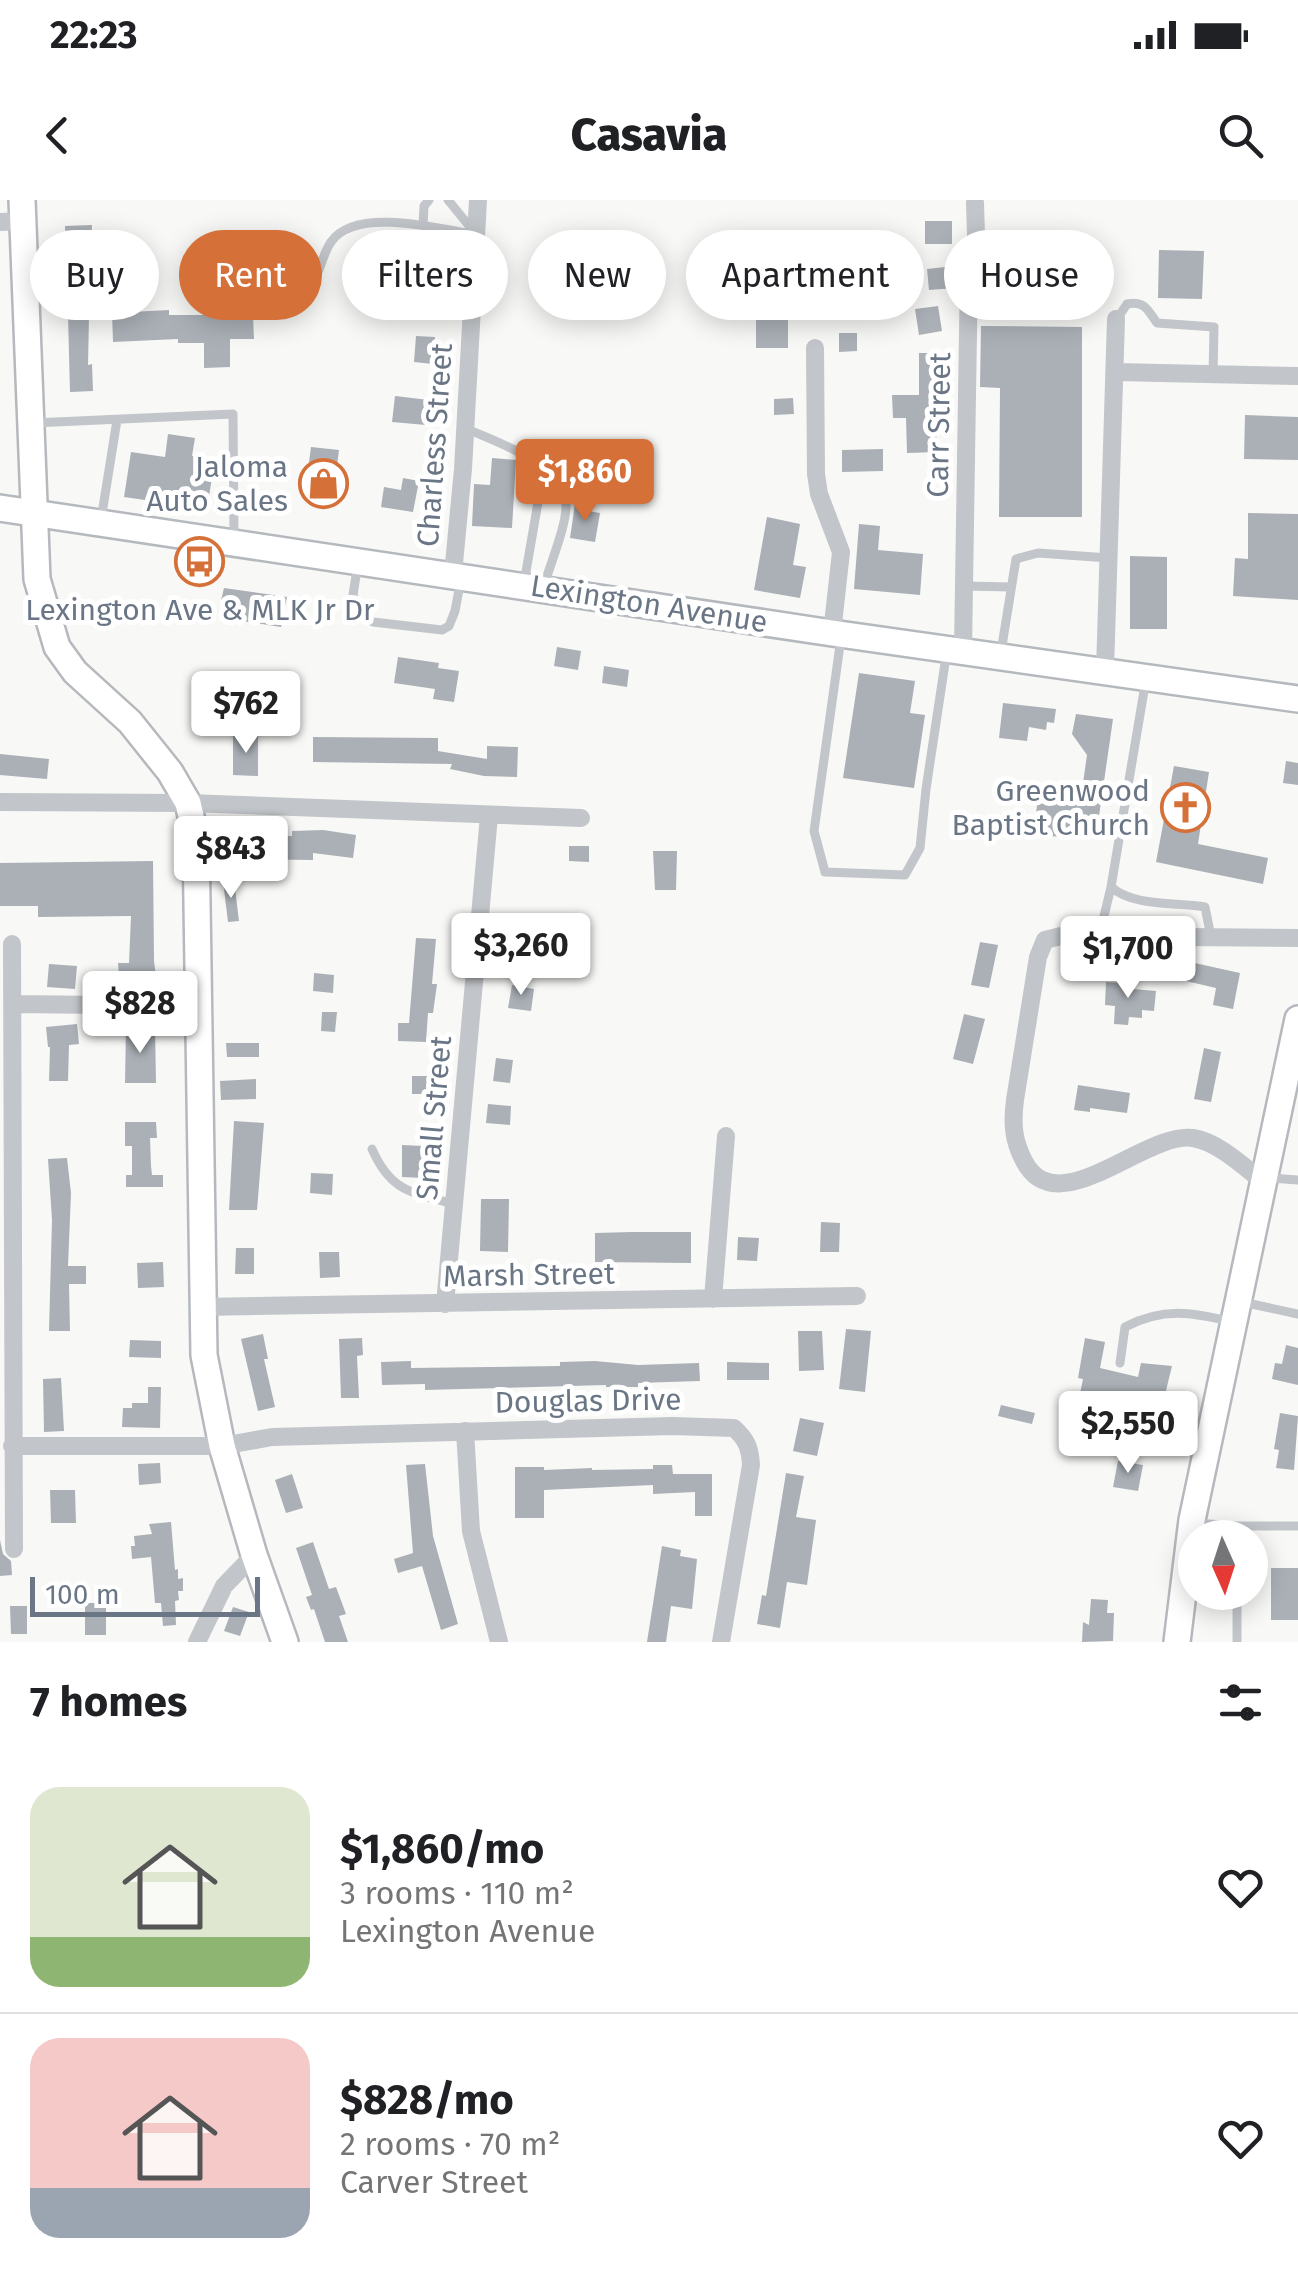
<!DOCTYPE html>
<html lang="en">
<head>
<meta charset="utf-8">
<style>
	body { margin:0; font-family:"Fira Sans",sans-serif; background:#f6f6f6; color:#202124; height:100vh; display:flex; flex-direction:column; font-size:38px; white-space:nowrap }
	* { box-sizing:border-box; margin:0 }
	p { font-size:32px; color:#757577 }
	.icon { flex:none; width:55px; height:55px; fill:none; stroke:currentColor; stroke-width:2; stroke-linecap:round; stroke-linejoin:round }
	.map { position:relative; height:1442px; overflow:hidden }
	.side { display:flex; flex-direction:column; background:#fff; flex:1 }
	.side>* { flex:none }
	.banner { position:absolute; left:30px; top:30px; width:1240px; height:90px; display:flex; gap:20px }
	.needle { width:65px; rotate:177deg }
	.controls { position:absolute; left:1178px; top:1320px; display:grid; gap:20px }
	.controls a { display:grid; place-items:center; width:90px; height:90px; border-radius:50%; background:#fff; box-shadow:0 5px 25px #0003; font-size:50px }
	.scale { position:absolute; left:30px; bottom:25px; width:230px; box-sizing:border-box; padding-left:10px; border:5px solid #6a7685; border-top:0; font-size:28px; line-height:35px; white-space:nowrap; color:#6a7685; -webkit-text-stroke:8px #fff; paint-order:stroke }
	.price { position:absolute; translate:-50% -85px; padding:0 22px; border-radius:10px; background:#fff; color:#222; font-size:32px; line-height:65px; filter:drop-shadow(0 2px 5px #0008) }
	.price::after { content:''; position:absolute; left:50%; top:60px; width:30px; height:22px; margin-left:-15px; background:inherit; clip-path:polygon(0 0,100% 0,50% 100%) }
	.price.current { background:#d57039; color:#fff }
	ul { padding:0; list-style:none }
	li { display:flex; align-items:center; gap:30px; height:250px; padding:0 30px }
	li+li { border-top:2px solid #e0e0e0 }
	li span { display:grid; place-items:center; flex:none; width:280px; height:200px; border-radius:30px; color:#555 }
	li>.icon { margin-inline-start:auto }
	span .icon { width:120px; height:120px; fill:#fffc; stroke-width:1 }
	li b { font-size:42px }
	h2 { display:flex; justify-content:space-between; align-items:center; height:120px; padding:0 30px; font-size:42px }
	.pill { padding:0 35px; border-radius:45px; background:#fff; box-shadow:0 5px 25px #0003; font-size:35px; line-height:90px }
	.pill.current { background:#d57039; color:#fff }
	.status { display:flex; justify-content:space-between; align-items:center; height:70px; padding:0 50px; background:#fff; direction:ltr }
	.status svg { height:28px; fill:currentColor }
	header { display:flex; justify-content:space-between; align-items:center; height:130px; padding:0 30px; background:#fff; font-size:45px; font-weight:800 }
	.map>svg:first-child { display:block }
	.building { fill:#aab0b6 }
	.lines { fill:none; stroke-linecap:round; stroke-linejoin:round }
	.secondary-casing { stroke:#b5b9be; stroke-width:30 }
	.lane { stroke:#c2c5c9; stroke-width:9 }
	.street { stroke:#c2c5c9; stroke-width:18 }
	.secondary { stroke:#fff; stroke-width:25 }
	.labels { text-anchor:middle; dominant-baseline:central; stroke-width:10; stroke-linejoin:round; paint-order:stroke }
	.street-label { font-size:30px; fill:#6a7685; stroke:#fff }
	.poi-label { font-size:30px; fill:#6a7685; stroke:#fff; text-anchor:end }
</style>
</head>
<body>
<div class="status"><b>22:23</b><svg viewBox="0 0 49 12"><path d="M0 12V9h3v3zM5 12V6h3v6zM10 12V3h3v9zM15 12V0h3v12zM26 1h20v11H26zM47 4h2v5h-2z"/></svg></div>
<header><svg class="icon" aria-label="back" viewBox="0 0 24 24"><path d="M15 5l-7 7 7 7"/></svg>Casavia<svg class="icon" aria-label="search" viewBox="0 0 24 24"><circle cx="10" cy="10" r="6"/><path d="M15 15l6 6"/></svg></header>
<div class="map">
<svg width="1298" height="1442" viewBox="0 0 1298 1442">
	<rect width="100%" height="100%" fill="#f8f8f6"/>
	<path class="building" d="M925 21H952V44H925Z
		M92 25 91 50 66 51 65 26Z
		M1159 50 1204 51 1202 99 1158 98Z
		M417 62 443 65 440 91 413 88Z
		M954 66 955 88 929 90 927 69Z
		M938 106 942 131 919 135 915 109Z
		M756 108 788 109V148H756Z
		M169 110V115H253L254 139H230V167L204 168V143H178V139L113 142 112 113Z
		M68 116 89 117 88 165 92 164 93 191 70 192Z
		M981 126 1082 127V317H999L1000 188 980 187Z
		M839 133H857V151L839 152Z
		M416 136 435 137 433 164 414 162Z
		M919 153H946L947 174 935 175 937 252 907 253 906 218H893L892 195H919Z
		M395 196 429 200 426 225 392 222Z
		M793 198 794 214 774 215V199Z
		M1245 215 1298 217V260L1244 259Z
		M168 234 195 238 192 256 215 259 207 309 124 297 131 252 165 257Z
		M311 247 339 250 333 297 305 293Z
		M883 249V271L842 272V250Z
		M492 258 516 260 512 328 472 326 474 284 490 285Z
		M403 278 419 281 413 312 381 307 384 287 401 290Z
		M575 304 589 306 588 311 600 313 595 342 570 338Z
		M1248 313 1298 314V400L1233 396 1235 358 1248 359Z
		M767 317 800 324 793 365 806 367 800 398 754 390Z
		M859 324 880 326 878 350 923 354 920 395 854 389Z
		M1130 356 1167 357V429H1130Z
		M224 388 287 397 281 427 229 419 231 406 220 405Z
		M557 447 581 451 578 470 554 466Z
		M398 457 439 463 438 468 459 471 454 502 433 499 435 489 394 483Z
		M604 466 629 470 627 487 602 483Z
		M233 471H257L256 499 232 498Z
		M859 473 915 481 910 513 925 515 914 588 843 578Z
		M1003 503 1056 509 1054 523 1047 522 1046 530 1029 527 1027 541 999 538Z
		M1076 514 1113 519 1096 637 1034 636 1038 594 1081 597 1087 555 1072 534Z
		M233 535 258 536V576L233 575Z
		M313 537 438 538V551L487 559V546L518 547 517 577 484 576 450 569 452 564 313 562Z
		M0 554 49 559 47 579 0 575Z
		M1286 561 1298 563V585L1283 583Z
		M1174 566 1209 572 1198 644 1268 658 1263 684 1156 662Z
		M323 630 356 635 353 658 313 653V660L244 659V667H226V636H292V631Z
		M569 646H589V662L569 661Z
		M653 651H677L676 690H655Z
		M153 661 154 761 158 791 137 792V787L120 788 118 763H129L131 716 38 717V706H0V663Z
		M234 680 239 721 228 722 223 681Z
		M516 734 542 740 538 756 525 753 522 766 509 763Z
		M416 738 436 739 432 784H437L433 813H428L426 842 398 841V823H409Z
		M980 742 998 745 989 788 971 785Z
		M1190 762 1240 773 1233 809 1213 805 1216 788 1186 781Z
		M49 764 77 766 75 789 47 787Z
		M314 773 334 775 333 793 313 791Z
		M1106 782 1134 784 1133 789 1156 791 1154 811 1142 810V818L1129 817 1128 825 1114 824 1115 806 1105 805Z
		M512 785 534 789 531 811 508 808Z
		M322 812H337L335 832 321 831Z
		M964 814 985 819 973 864 953 859Z
		M77 824 79 844 69 845 68 881H49L50 847H48L46 827Z
		M126 827 155 828 156 883H125Z
		M226 843H259V857H227Z
		M1204 848 1221 852 1211 902 1194 899Z
		M496 858 513 860 510 883 493 881Z
		M412 876H429L428 894H412Z
		M256 879V899L221 900 220 881Z
		M1078 885 1130 893 1127 913 1090 908V912L1074 910Z
		M488 904 511 906 510 925 486 923Z
		M234 921 264 923 257 1010H229Z
		M125 922H156L157 938H150L151 966 152 975H163V987H126V975H132V946H125Z
		M402 945 423 946V978L402 977Z
		M67 958 71 993 68 1066H86V1084H69L70 1131H49L52 1020 48 959Z
		M311 973 333 974 332 995 310 993Z
		M481 999H509L508 1052 480 1051Z
		M821 1022 840 1023 839 1052H820Z
		M632 1032H691V1063L595 1062V1033Z
		M738 1037 759 1038 757 1061 737 1060Z
		M236 1048H254V1074H235Z
		M319 1052H339L340 1077 320 1078Z
		M163 1062 164 1087 138 1088 137 1063Z
		M846 1129 871 1131 865 1192 839 1189Z
		M798 1131H822L824 1170 799 1171Z
		M263 1134 268 1159H264L275 1207 258 1211 241 1139Z
		M362 1138 363 1155 357 1156 359 1198H341L339 1139Z
		M1085 1138 1105 1142 1100 1168 1138 1177 1141 1163 1172 1166 1161 1211 1095 1195 1094 1202 1079 1199 1083 1179 1078 1178Z
		M130 1140 161 1141V1158L129 1157Z
		M1286 1145 1298 1148V1185L1272 1179 1275 1163 1282 1164Z
		M411 1161V1168L560 1166V1162L595 1161 638 1165 699 1163 700 1181 638 1183V1187H606V1185L425 1190V1184L382 1185 381 1162Z
		M727 1162 769 1163V1180H727Z
		M61 1178 64 1231 44 1232 43 1179Z
		M148 1187H161L160 1228 122 1227 123 1208H132V1203H148Z
		M1001 1205 1035 1213 1032 1224 998 1216Z
		M1280 1213 1298 1216 1294 1270 1276 1268 1279 1250 1274 1249Z
		M800 1218 824 1223 817 1256 793 1251Z
		M1118 1261 1143 1265 1138 1291 1113 1287Z
		M160 1263 161 1283 139 1285 138 1264Z
		M425 1264 433 1336 458 1424 441 1430 422 1366 398 1373 394 1359 413 1353 406 1265Z
		M653 1265H672L673 1274H712V1316H695V1292L653 1294V1285L544 1290V1318H515V1267H544V1270L592 1268V1270L653 1269Z
		M786 1273 804 1276 796 1317 816 1320 807 1385 787 1382 780 1428 757 1424 762 1395 766 1396Z
		M292 1274 303 1308 286 1313 275 1280Z
		M50 1290H75L76 1323H51Z
		M171 1322 175 1370 178 1369V1379L183 1378V1391H178L179 1400 175 1401 176 1425 163 1426 161 1403H155L151 1357 132 1359 131 1346H135L134 1336 152 1334 149 1324Z
		M0 1340 3 1354 11 1361 12 1375 0 1376Z
		M313 1342 329 1389 336 1387 346 1414 339 1416 348 1442H325L314 1409 311 1410 306 1397 312 1395 296 1348Z
		M662 1346 681 1350 680 1356 697 1359 692 1409 671 1406 666 1442H647Z
		M1271 1368H1298V1420H1271Z
		M1091 1399 1108 1400 1107 1413H1114L1113 1441 1082 1442 1083 1422 1089 1425Z
		M85 1403H106V1435H85Z
		M10 1406H27V1434H11Z
		M233 1407 249 1412 240 1436 224 1431Z"/>
	<g class="lines">
		<defs>
			<path id="secondary" d="M22 0 37 379 57 447 75 472 130 522 170 572 188 603 196 638 204 1155 222 1246 254 1355 285 1442
				M0 308 832 433 1298 499
				M1177 1442 1192 1320 1298 819"/>
		</defs>
		<use href="#secondary" class="secondary-casing"/>
		<path class="lane" d="M448 0 475 33
			M423 26 424 6 429 0
			M318 72C322 63 325 50 331 42 355 6 441 29 476 35
			M1117 119 1127 104C1144 100 1148 110 1157 123L1214 127 1213 174
			M33 223 233 214 234 339
			M465 228C496 242 565 264 566 304 567 325 550 364 544 386
			M101 320 117 220
			M358 363 353 395 362 417 373 422 442 430 449 426 455 411 461 379
			M524 383 544 268
			M964 386 1011 387
			M841 438 814 631 825 672 905 675 920 648 926 589 947 450
			M1001 452 1016 359 1038 353 1109 358
			M1146 479 1111 687C1134 707 1176 702 1205 707L1211 737
			M1099 737 1111 687
			M372 949C391 992 411 992 454 1004
			M1269 978 1298 980
			M1242 1102 1298 1114
			M1120 1163 1125 1127C1163 1107 1192 1112 1232 1122
			M1193 1323 1239 1326 1238 1338
			M1239 1326H1298
			M1237 1442V1392"/>
		<path class="street" d="M0 22 23 21
			M815 148 816 274 819 294 841 352 832 433
			M1116 172 1298 176
			M453 374 463 269 478 0
			M963 449 969 69 976 35 975 3
			M1105 470 1116 119
			M0 602 188 603 581 618
			M12 744 14 1349
			M13 804 198 806
			M1265 983C1245 968 1219 942 1193 938 1145 931 1057 1025 1024 961 1013 940 1012 923 1015 900L1038 757 1045 740 1061 736 1298 738
			M713 1099 726 936
			M445 1104 489 616
			M201 1107 857 1096
			M465 1231 471 1331 499 1442
			M12 1246H222L272 1237 673 1226 734 1228C747 1240 750 1248 751 1265L721 1442
			M197 1442 224 1386 254 1355"/>
		<use href="#secondary" class="secondary"/>
	</g>
	<defs>
		<symbol id="shop-ring" viewBox="-11 -11 22 22"><circle r="9.5" fill="#fff" stroke="#d57039" stroke-width="1.5"/><path d="M-5-2.5h2.3a2.7 3.5 0 0 1 5.4 0H5L5.5 6h-11ZM-1.5-2.5h3a1.5 2.3 0 0 0-3 0Z" fill="#d57039"/></symbol>
		<symbol id="bus-ring" viewBox="-11 -11 22 22"><circle r="9.5" fill="#fff" stroke="#d57039" stroke-width="1.5"/><path d="M-5-6H5V4H4V6H2V4H-2V6H-4V4H-5ZM-3.5-4V0h7V-4ZM-3.5 1.2v1.5H-2V1.2ZM2 1.2v1.5H3.5V1.2Z" fill="#d57039"/></symbol>
		<symbol id="church-ring" viewBox="-11 -11 22 22"><circle r="9.5" fill="#fff" stroke="#d57039" stroke-width="1.5"/><path d="M-1.2-6h2.4v3.5h3.3v2.4h-3.3V6h-2.4V-.1h-3.3v-2.4h3.3Z" fill="#d57039"/></symbol>
	</defs>
	<g fill-rule="evenodd">
		<use href="#shop-ring" x="296" y="256" width="55" height="55"/>
		<use href="#bus-ring" x="172" y="334" width="55" height="55"/>
		<use href="#church-ring" x="1158" y="580" width="55" height="55"/>
	</g>
	<g class="labels">
		<g class="street-label">
			<text transform="translate(939 225) rotate(-89)">Carr Street</text>
			<text transform="translate(435 245) rotate(-86)">Charless Street</text>
			<text transform="translate(649 404) rotate(9)">Lexington Avenue</text>
			<text transform="translate(434 918) rotate(-85)">Small Street</text>
			<text transform="translate(529 1075) rotate(-1)">Marsh Street</text>
			<text transform="translate(588 1201) rotate(-1)">Douglas Drive</text>
		</g>
		<g class="poi-label">
			<text x="288" y="267">Jaloma<tspan x="288" dy="34">Auto Sales</tspan></text>
			<text x="200" y="410" text-anchor="middle">Lexington Ave &amp; MLK Jr Dr</text>
			<text x="1150" y="591">Greenwood<tspan x="1150" dy="34">Baptist Church</tspan></text>
		</g>
	</g>
</svg>
<div class="controls">
<a><svg class="needle" viewBox="-14 -14 28 28"><path d="M0-13l5 13h-10z" fill="#e53935"/><path d="M0 13l5-13h-10z" fill="#757577"/></svg></a>
</div>
<div class="scale">100 m</div>
<b class="price current" style="left:585px;top:324px">$1,860</b>
<b class="price" style="left:246px;top:556px">$762</b>
<b class="price" style="left:231px;top:701px">$843</b>
<b class="price" style="left:521px;top:798px">$3,260</b>
<b class="price" style="left:1128px;top:801px">$1,700</b>
<b class="price" style="left:140px;top:856px">$828</b>
<b class="price" style="left:1128px;top:1276px">$2,550</b>
<div class="banner">
<a class="pill">Buy</a>
<a class="pill current">Rent</a>
<a class="pill">Filters</a>
<a class="pill">New</a>
<a class="pill">Apartment</a>
<a class="pill">House</a>
</div>
</div>
<section class="side">
<h2>7 homes<svg class="icon" aria-label="filters" viewBox="0 0 24 24"><path d="M4 7h16M4 17h16"/><circle cx="9" cy="7" r="2"/><circle cx="15" cy="17" r="2"/></svg></h2>
<ul>
<li><span style="background:linear-gradient(#dfe7d0 75%,#8fb573 0)"><svg class="icon" aria-label="home" viewBox="0 0 24 24"><path d="M3 11l9-7 9 7M6 9v11h12V9"/></svg></span><div><b>$1,860/mo</b><p>3 rooms · 110 m²</p><p>Lexington Avenue</p></div><svg class="icon" aria-label="heart" viewBox="0 0 24 24"><path d="M12 20l-8-8c-3-5 5-10 8-4 3-6 11-1 8 4z"/></svg></li>
<li><span style="background:linear-gradient(#f6c9c9 75%,#9aa5b1 0)"><svg class="icon" aria-label="home" viewBox="0 0 24 24"><path d="M3 11l9-7 9 7M6 9v11h12V9"/></svg></span><div><b>$828/mo</b><p>2 rooms · 70 m²</p><p>Carver Street</p></div><svg class="icon" aria-label="heart" viewBox="0 0 24 24"><path d="M12 20l-8-8c-3-5 5-10 8-4 3-6 11-1 8 4z"/></svg></li>
</ul>
</section>
</body>
</html>
